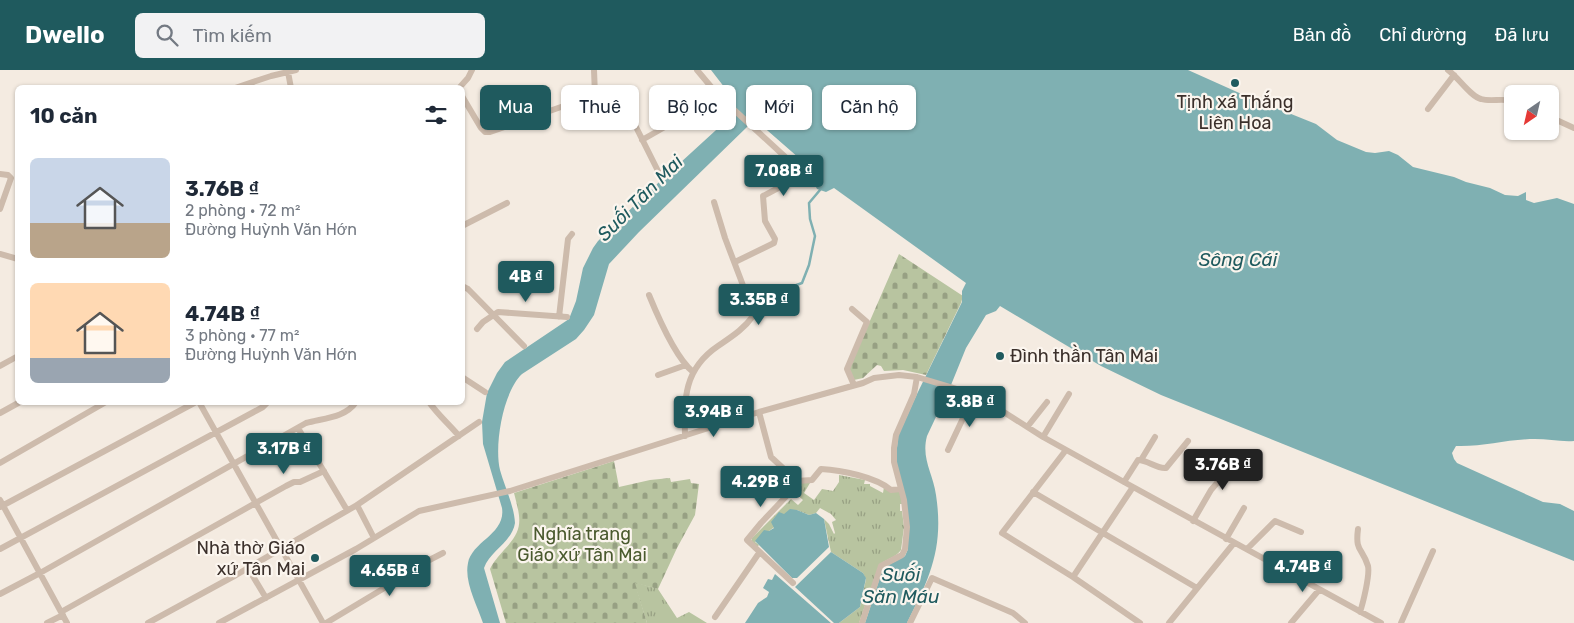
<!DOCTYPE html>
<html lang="vi">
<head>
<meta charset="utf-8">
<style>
	body { margin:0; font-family:Rubik,sans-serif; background:#f2f2f3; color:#1f2937; height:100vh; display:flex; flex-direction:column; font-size:19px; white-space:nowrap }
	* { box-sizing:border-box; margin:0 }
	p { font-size:16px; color:#747a83 }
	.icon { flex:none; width:28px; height:28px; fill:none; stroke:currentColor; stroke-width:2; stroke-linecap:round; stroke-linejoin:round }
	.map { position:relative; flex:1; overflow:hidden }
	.sheet { position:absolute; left:15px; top:15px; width:450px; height:320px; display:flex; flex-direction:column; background:#fff; border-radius:8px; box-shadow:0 1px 4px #0004 }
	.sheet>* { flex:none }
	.banner { position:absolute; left:480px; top:15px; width:475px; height:45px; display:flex; gap:10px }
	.needle { width:32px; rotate:214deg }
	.controls { position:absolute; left:1504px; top:15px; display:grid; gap:10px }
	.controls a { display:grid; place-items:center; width:55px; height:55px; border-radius:8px; background:#fff; box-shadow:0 1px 4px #0004; font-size:25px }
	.price { position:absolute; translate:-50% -42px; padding:0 11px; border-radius:5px; background:#1f5a5e; color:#fff; font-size:16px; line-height:32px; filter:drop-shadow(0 1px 2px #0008) }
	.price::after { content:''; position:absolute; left:50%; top:30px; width:15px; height:11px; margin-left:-8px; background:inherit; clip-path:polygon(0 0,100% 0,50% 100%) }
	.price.active { background:#222; color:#fff }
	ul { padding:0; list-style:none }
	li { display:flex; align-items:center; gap:15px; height:125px; padding:0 15px }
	li span { display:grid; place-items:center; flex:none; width:140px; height:100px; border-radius:8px; color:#555 }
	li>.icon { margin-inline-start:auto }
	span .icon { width:60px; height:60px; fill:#fffc; stroke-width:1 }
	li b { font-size:21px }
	h2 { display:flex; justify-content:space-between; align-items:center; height:60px; padding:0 15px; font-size:21px }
	.pill { padding:0 18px; border-radius:8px; background:#fff; box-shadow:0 1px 4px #0004; font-size:18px; line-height:45px }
	.pill.active { background:#1f5a5e; color:#fff }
	header { display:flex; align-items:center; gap:30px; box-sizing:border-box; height:70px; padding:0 25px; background:#1f5a5e; color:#fff }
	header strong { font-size:24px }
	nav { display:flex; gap:28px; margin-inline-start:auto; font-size:18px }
	.search { width:350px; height:45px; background:#f2f2f3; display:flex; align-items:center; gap:12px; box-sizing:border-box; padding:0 18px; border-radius:8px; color:#747a83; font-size:19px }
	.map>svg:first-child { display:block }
	.grass { fill:url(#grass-tufts) }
	.cemetery { fill:url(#cemetery-stones) }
	.water { fill:#7fb0b2 }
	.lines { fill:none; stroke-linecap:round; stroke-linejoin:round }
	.stream { stroke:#7fb0b2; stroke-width:2.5 }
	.street { stroke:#cdbbac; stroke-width:6 }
	.poi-dot { fill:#1f5a5e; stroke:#fbf5ee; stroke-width:2 }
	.labels { text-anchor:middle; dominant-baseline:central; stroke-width:4.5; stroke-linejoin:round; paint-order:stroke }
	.poi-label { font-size:18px; fill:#3b302b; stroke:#fbf5ee }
	.park-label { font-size:18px; fill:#4a5a2e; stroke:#fbf5ee }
	.water-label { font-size:19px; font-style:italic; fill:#1f5a5e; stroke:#fbf5ee }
</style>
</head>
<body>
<header>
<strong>Dwello</strong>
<div class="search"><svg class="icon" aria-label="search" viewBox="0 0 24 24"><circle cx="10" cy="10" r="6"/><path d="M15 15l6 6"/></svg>Tìm kiếm</div>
<nav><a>Bản đồ</a><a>Chỉ đường</a><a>Đã lưu</a></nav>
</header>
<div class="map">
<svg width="1574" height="553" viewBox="0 0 1574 553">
	<defs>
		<pattern id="grass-tufts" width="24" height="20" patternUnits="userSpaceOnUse" patternTransform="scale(1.25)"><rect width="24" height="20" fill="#b8c4a0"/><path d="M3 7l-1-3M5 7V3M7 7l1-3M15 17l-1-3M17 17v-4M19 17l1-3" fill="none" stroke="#97a083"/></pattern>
		<pattern id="cemetery-stones" width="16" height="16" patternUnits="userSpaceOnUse" patternTransform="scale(1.25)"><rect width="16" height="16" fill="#b8c4a0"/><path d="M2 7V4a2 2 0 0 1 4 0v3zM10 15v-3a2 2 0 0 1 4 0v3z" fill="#97a083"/></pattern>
	</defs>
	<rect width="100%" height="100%" fill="#f4ebe1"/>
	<path class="grass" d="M839 405 865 410 864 414H870V416L883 423 884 417 900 421 902 434H900V441H902L904 457 901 480C895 488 886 489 879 495L859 553H839L860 537 866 509 863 503 831 482 824 449 829 454 834 464 835 463 832 452 836 450 831 444 820 438 816 443 809 445 797 440 757 470 755 472 759 475 757 477 751 472 752 468 791 429 798 435 803 430 795 423 800 415 799 413H810L804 423 814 430 822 419 833 421 839 412Z
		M634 512 658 519 677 548 689 542 707 553H647Z"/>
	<path class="cemetery" d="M899 184 963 226 961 233 926 305 903 300 884 301 881 296 877 295 863 308 854 310 849 299Z
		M614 391 619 417 650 410 670 408 671 412 690 409 691 413 699 414 695 445 677 478 658 519 635 513 647 553H506L490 499C493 492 499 486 504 480 524 459 521 450 514 423Z"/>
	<path class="water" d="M711 0H1188L1246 26 1316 54 1337 70 1366 82 1375 83 1389 81 1398 85 1413 97 1454 107 1466 112 1490 118 1505 125 1518 126 1526 122V130L1534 133 1557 128 1574 134V371C1561 372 1548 369 1535 369 1508 369 1483 377 1456 376L1452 383 1454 389 1457 393 1543 432 1560 434 1574 441V491L1161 325 1101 296 1000 236 996 241 986 245 966 278 951 315 927 366C921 389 933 403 936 425 944 477 930 508 907 553H865L883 498 905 486 908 479 896 389 898 366 916 326 962 232V221L966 213 834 118 826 122 817 119 812 109 815 102 760 54V48L756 46 752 47 747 57 639 162 609 194 594 245 584 260 576 269 522 304C503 322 494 375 500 400 505 418 514 435 515 453 512 472 490 481 484 498L500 553H483C477 535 464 512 468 493 472 471 506 464 502 438L483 374 482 352 487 323 497 303 505 292 569 249 576 231 583 198 593 178 598 171 645 125 727 50 735 31Z
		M790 439 797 440 809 445 816 443 824 449 829 477 797 508H792L755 471 764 460 769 461 774 458 771 452 779 442 784 444Z
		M831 482 863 503 866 508 860 537 839 553H834L795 517Z
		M775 504 831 553H745L758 533 767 527 769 522 763 518 768 509 772 510Z"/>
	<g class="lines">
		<path class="stream" d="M777 222 802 213 809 195 815 166 810 149 809 133 820 120"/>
		<path class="street" d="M594 0 595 25
			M697 0 718 25 794 95 799 104 797 108 763 126 765 151 775 169 774 173 735 192
			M1448 0C1458 7 1470 26 1481 29 1491 32 1502 28 1512 31
			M288 2 291 18
			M235 18 271 6 296 0
			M459 18 468 8 472 0
			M462 26 481 58 485 62H490L595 25 620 30 629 43 661 107
			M1428 39 1454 5
			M1550 47 1574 58
			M642 70 677 50
			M0 104 8 105 11 108 0 139
			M462 156 507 133
			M0 184 18 189
			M462 216 468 219 524 276
			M649 225C658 247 675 287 693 302
			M852 239 867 252 847 299 854 315
			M559 247 568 169 572 164
			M477 259 483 252 498 242 567 247
			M0 296 18 286
			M658 305 686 295
			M462 307 485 322
			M199 332 323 553
			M429 332C438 345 449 354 459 366
			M759 342 771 387 797 411 795 417 761 453 747 470 793 513
			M0 343 20 332
			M1028 356 1047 332
			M298 358 347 440
			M685 366C684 328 684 299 718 276 731 267 744 259 753 246L742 227 744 218 725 168 714 132
			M1043 367 1069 324
			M948 380 973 327
			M1066 380 1002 463 1073 507 1140 553
			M1141 390 1155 367
			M0 393 106 332
			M797 411 812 410 821 399C841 400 876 407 891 420L901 419
			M1124 412 1138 390C1148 390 1156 399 1166 398L1188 371
			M1033 422 1197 518
			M0 430 67 553
			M357 435 374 468
			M0 437 196 332
			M1193 451 1211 420 1229 399 1238 384
			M1358 459C1355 482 1362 477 1368 496 1370 505 1363 533 1360 542
			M1226 469 1244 438
			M0 479 263 337 268 332
			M1247 479 1275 451 1301 462
			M248 498 266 528
			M1073 507 1133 417
			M0 524 40 503 306 353C324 348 345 348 356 332
			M61 542 286 416 294 412H300L324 401
			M715 547 759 483
			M47 553 63 545
			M148 553 236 505 357 435 479 352
			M219 553 356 479 419 441 510 421 759 342 863 313 874 308 899 305 917 307 957 319 973 327 999 339 1043 367 1124 412 1381 553
			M326 553 381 520 412 499 443 483
			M862 553 881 496 902 485 905 479 907 457 904 430 894 392V378L896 365 914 324 917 307
			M910 553 932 508 1013 543 1025 553
			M1169 553 1234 473
			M1291 553 1319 520
			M1401 553 1433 481"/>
	</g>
	<g class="poi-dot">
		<circle cx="1235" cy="13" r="5"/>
		<circle cx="1000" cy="286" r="5"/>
		<circle cx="315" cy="488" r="5"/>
	</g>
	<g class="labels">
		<g class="poi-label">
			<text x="1235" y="32">Tịnh xá Thắng<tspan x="1235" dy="21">Liên Hoa</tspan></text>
			<text x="1010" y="286" text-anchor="start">Đình thần Tân Mai</text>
			<text x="305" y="478" text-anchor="end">Nhà thờ Giáo<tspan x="305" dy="21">xứ Tân Mai</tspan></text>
		</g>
		<g class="park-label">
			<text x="582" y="464">Nghĩa trang<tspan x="582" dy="21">Giáo xứ Tân Mai</tspan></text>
		</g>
		<g class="water-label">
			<text transform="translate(640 128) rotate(-45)">Suối Tân Mai</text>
			<text x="1238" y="189">Sông Cái</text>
			<text x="901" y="504">Suối<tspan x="901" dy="22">Săn Máu</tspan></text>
		</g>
	</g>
</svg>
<div class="controls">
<a><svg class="needle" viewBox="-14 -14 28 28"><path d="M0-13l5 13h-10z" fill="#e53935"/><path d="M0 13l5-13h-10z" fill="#747a83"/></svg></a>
</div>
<b class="price" style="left:784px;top:127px">7.08B ₫</b>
<b class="price" style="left:526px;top:233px">4B ₫</b>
<b class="price" style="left:759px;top:256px">3.35B ₫</b>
<b class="price" style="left:970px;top:358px">3.8B ₫</b>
<b class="price" style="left:714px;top:368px">3.94B ₫</b>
<b class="price" style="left:284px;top:405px">3.17B ₫</b>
<b class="price active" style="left:1223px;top:421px">3.76B ₫</b>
<b class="price" style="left:761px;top:438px">4.29B ₫</b>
<b class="price" style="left:1303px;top:523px">4.74B ₫</b>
<b class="price" style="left:390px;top:527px">4.65B ₫</b>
<div class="banner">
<a class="pill active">Mua</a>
<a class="pill">Thuê</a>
<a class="pill">Bộ lọc</a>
<a class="pill">Mới</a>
<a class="pill">Căn hộ</a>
</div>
<section class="sheet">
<h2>10 căn<svg class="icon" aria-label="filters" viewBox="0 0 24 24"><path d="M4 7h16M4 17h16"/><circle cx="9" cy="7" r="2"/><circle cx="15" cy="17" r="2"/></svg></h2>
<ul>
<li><span style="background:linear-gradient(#c9d6e8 65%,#b9a48a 0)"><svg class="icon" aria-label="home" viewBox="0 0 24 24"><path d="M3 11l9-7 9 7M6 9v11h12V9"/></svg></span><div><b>3.76B ₫</b><p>2 phòng · 72 m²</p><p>Đường Huỳnh Văn Hớn</p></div></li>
<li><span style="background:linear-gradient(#ffd9b3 75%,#9aa5b1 0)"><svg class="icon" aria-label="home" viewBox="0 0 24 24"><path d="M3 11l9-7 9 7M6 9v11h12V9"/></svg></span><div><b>4.74B ₫</b><p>3 phòng · 77 m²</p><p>Đường Huỳnh Văn Hớn</p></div></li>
</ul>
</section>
</div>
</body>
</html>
